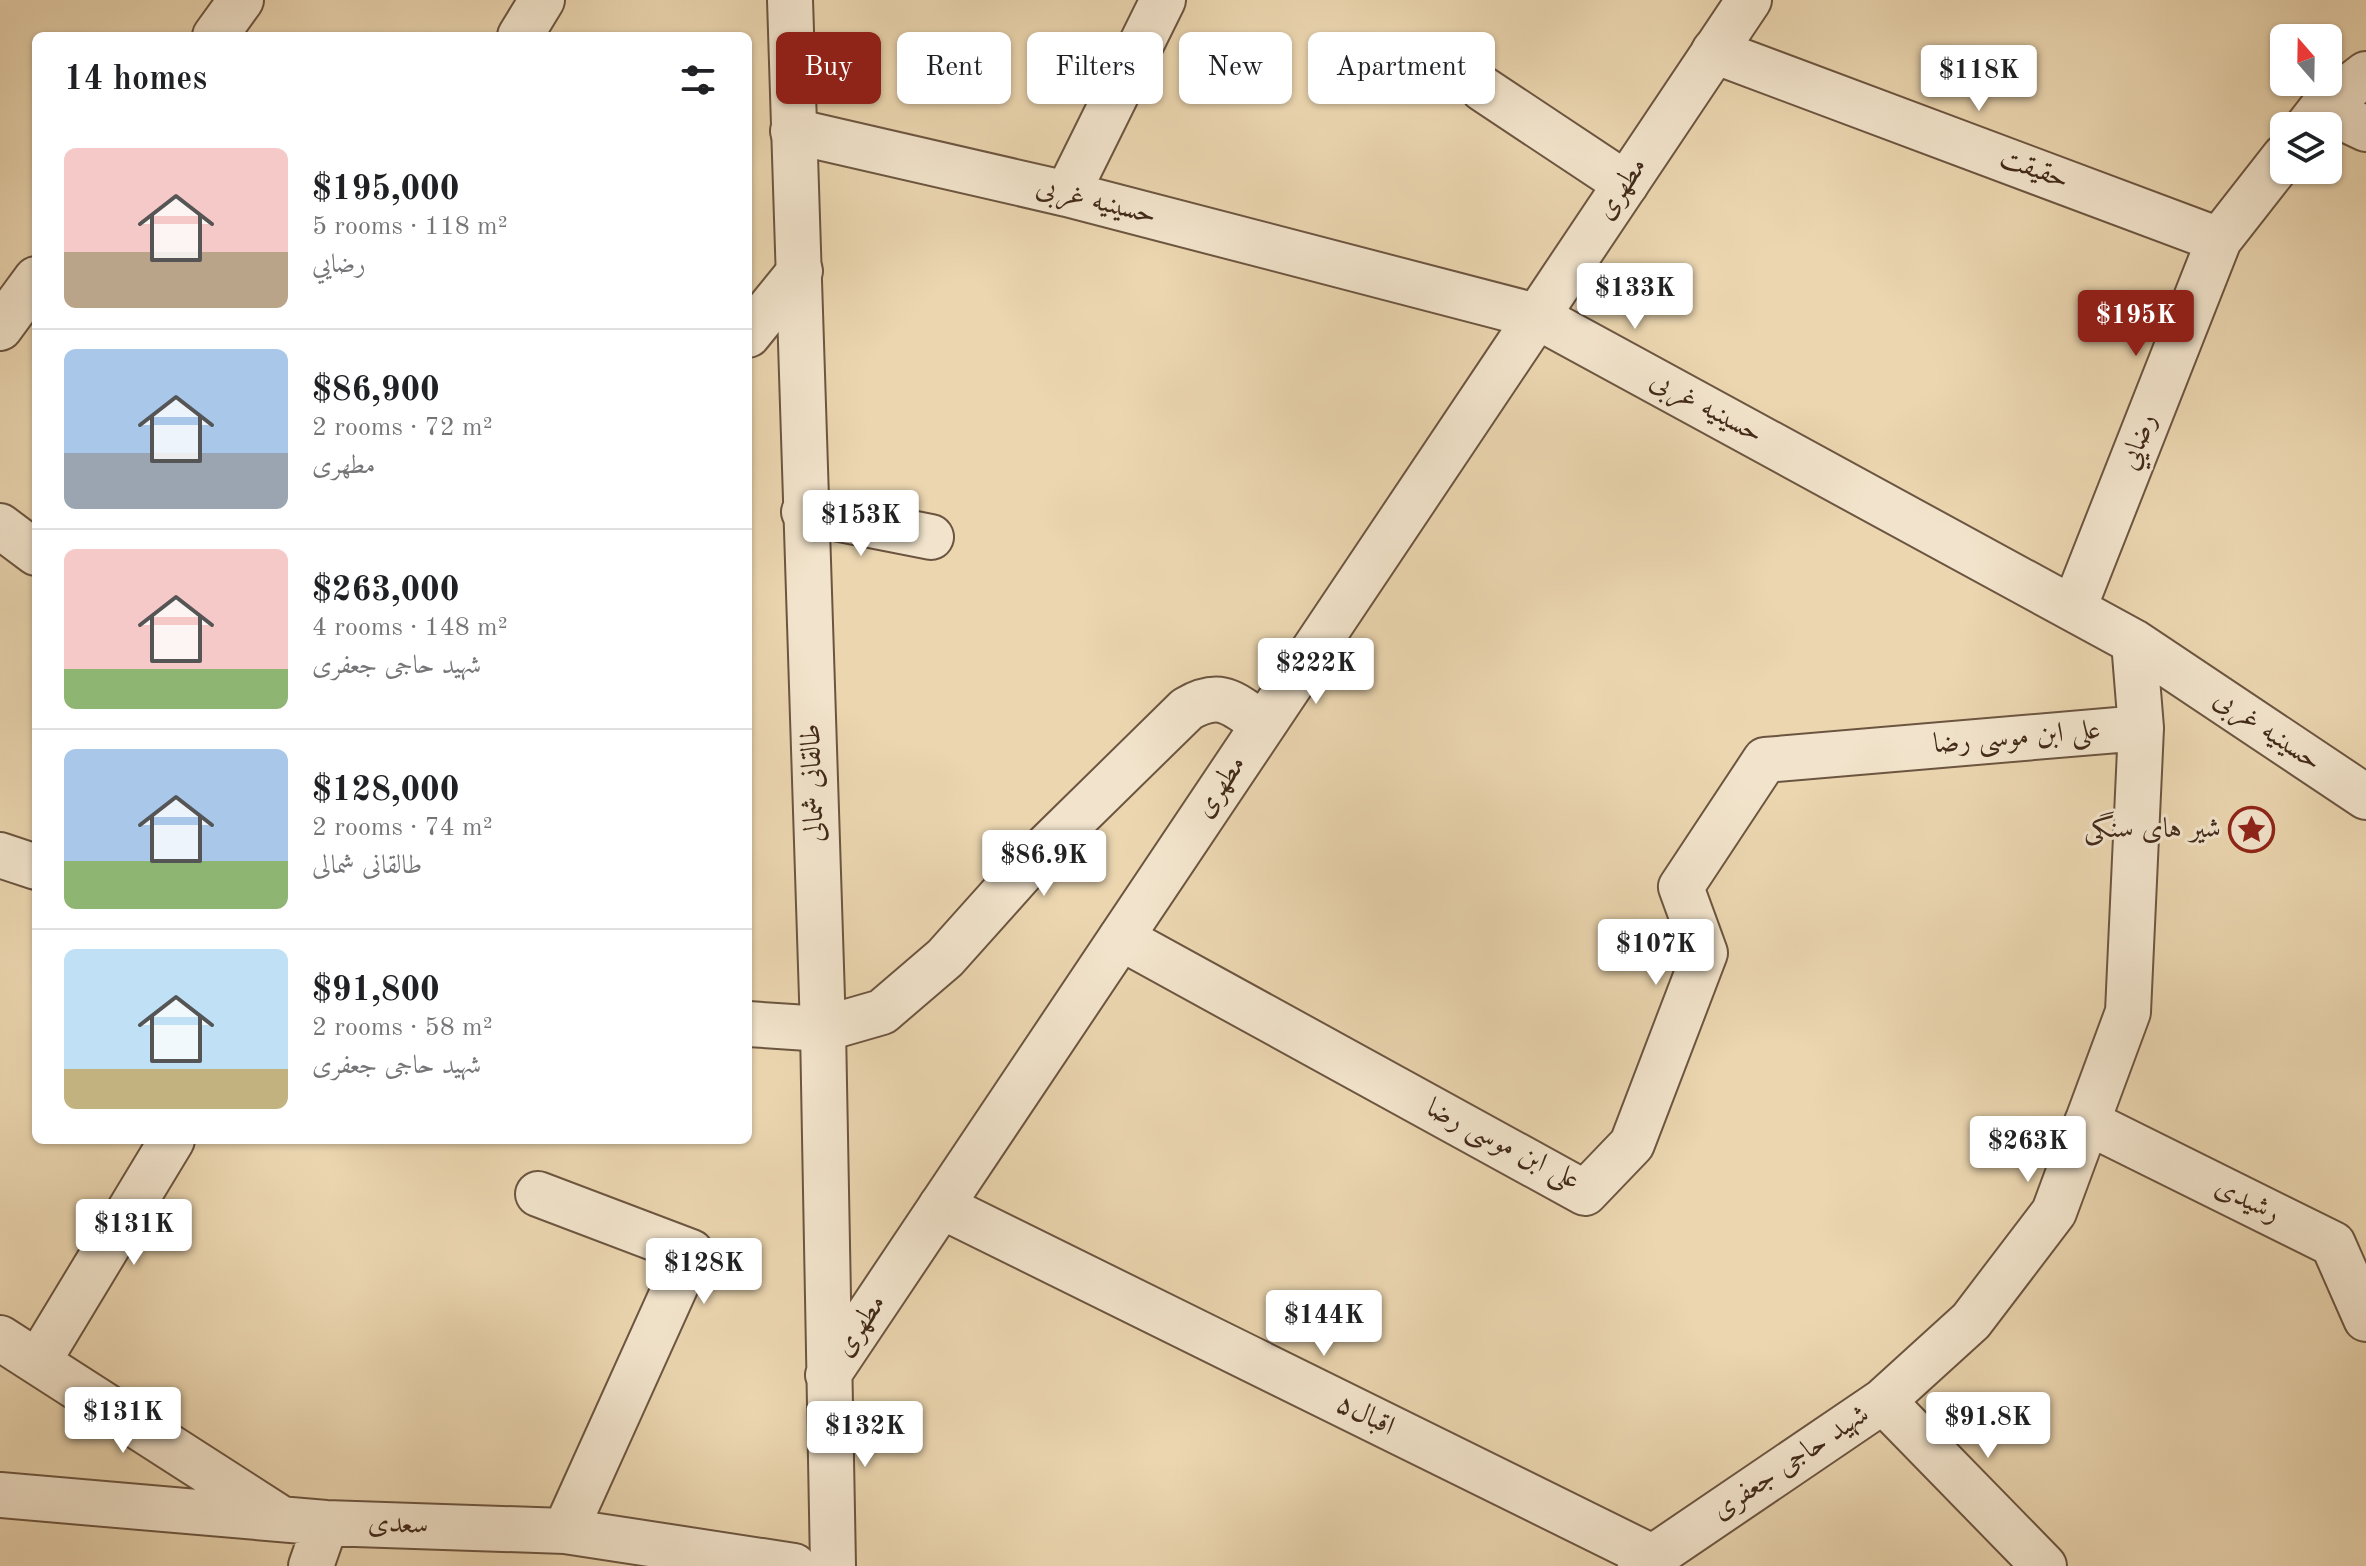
<!DOCTYPE html>
<html lang="en">
<head>
<meta charset="utf-8">
<style>
	body { margin:0; font-family:"Old Standard TT",Amiri,serif; background:#f6f6f6; color:#202124; height:100vh; display:flex; flex-direction:column; font-size:30px; white-space:nowrap }
	* { box-sizing:border-box; margin:0 }
	p { font-size:26px; color:#757577 }
	.icon { flex:none; width:44px; height:44px; fill:none; stroke:currentColor; stroke-width:2; stroke-linecap:round; stroke-linejoin:round }
	.map { position:relative; flex:1; overflow:hidden }
	.panel { position:absolute; left:32px; top:32px; width:720px; height:1112px; display:flex; flex-direction:column; background:#fff; border-radius:12px; box-shadow:0 2px 6px #0004 }
	.panel>* { flex:none }
	.hud { position:absolute; left:776px; top:32px; width:760px; height:72px; display:flex; gap:16px }
	.needle { width:52px; rotate:340deg }
	.tools { position:absolute; left:2270px; top:24px; display:grid; gap:16px }
	.tools a { display:grid; place-items:center; width:72px; height:72px; border-radius:12px; background:#fff; box-shadow:0 2px 6px #0004; font-size:40px }
	.price { position:absolute; translate:-50% -68px; padding:0 18px; border-radius:8px; background:#fff; color:#222; font-size:26px; line-height:52px; filter:drop-shadow(0 2px 4px #0008) }
	.price::after { content:''; position:absolute; left:50%; top:48px; width:24px; height:18px; margin-left:-12px; background:inherit; clip-path:polygon(0 0,100% 0,50% 100%) }
	.price.current { background:#8f2418; color:#fff }
	ul { padding:0; list-style:none }
	li { display:flex; align-items:center; gap:24px; height:200px; padding:0 32px }
	li+li { border-top:2px solid #e0e0e0 }
	li span { display:grid; place-items:center; flex:none; width:224px; height:160px; border-radius:12px; color:#555 }
	li>.icon { margin-inline-start:auto }
	span .icon { width:96px; height:96px; fill:#fffc; stroke-width:1 }
	li b { font-size:34px }
	h2 { display:flex; justify-content:space-between; align-items:center; height:96px; padding:0 32px; font-size:34px }
	.pill { padding:0 28px; border-radius:12px; background:#fff; box-shadow:0 2px 6px #0004; font-size:28px; line-height:72px }
	.pill.current { background:#8f2418; color:#fff }
	.map>svg:first-child { display:block }
	.lines { fill:none; stroke-linecap:round; stroke-linejoin:round }
	.minor-casing { stroke:#6c5540; stroke-width:48 }
	.tertiary-casing { stroke:#6c5540; stroke-width:48 }
	.minor { stroke:#f2e4cc; stroke-width:44 }
	.tertiary { stroke:#f2e4cc; stroke-width:44 }
	.labels { text-anchor:middle; dominant-baseline:central; stroke-width:6; stroke-linejoin:round; paint-order:stroke }
	.street-label { font-size:28px; fill:#422a1a; stroke:#f2e4cc }
	.poi-label { font-size:28px; fill:#422a1a; stroke:#f2e4cc; text-anchor:end }
</style>
</head>
<body>
<div class="map">
<svg width="2366" height="1566" viewBox="0 0 2366 1566">
	<rect width="100%" height="100%" fill="#ebd6b0"/>
	<filter id="stains"><feTurbulence type="fractalNoise" baseFrequency=".0025" numOctaves="4"/><feColorMatrix values="0 0 0 0 .2 0 0 0 0 .09 0 0 0 0 .02 0 0 0 .5 -.17"/></filter>
	<radialGradient id="worn" r=".72"><stop offset=".6" stop-color="#630" stop-opacity="0"/><stop offset="1" stop-color="#630" stop-opacity=".3"/></radialGradient>
	<g class="lines">
		<defs>
			<path id="minor" d="M215 36 241 0
				M520 36 542 0
				M1714 51 2219 240
				M1483 89 1626 184
				M2322 108 2366 129
				M2308 126 2322 108 2366 74
				M793 131 1067 194 1536 316 2134 642 2366 797
				M1067 194 1163 0
				M0 328 36 279
				M748 335 800 271
				M804 512 931 537
				M0 526 36 553
				M2074 608 2219 240 2284 157
				M0 855 36 867
				M1121 938 1585 1193 1632 1144 1705 953 1681 887 1765 760 2141 728
				M748 1024 823 1029 882 1012 945 958 1030 863 1187 709C1222 689 1233 704 1263 724
				M2087 1122 2333 1244 2366 1319
				M538 1194 691 1252 565 1531
				M941 1206 1650 1556 1656 1566
				M0 1338 277 1516
				M39 1360 172 1140
				M1883 1401 2044 1566
				M0 1495 326 1523 565 1531 794 1566
				M311 1566 326 1523
				M1640 1566 1883 1401 1971 1321 2054 1212 2128 1012 2141 728 2134 642"/>
			<path id="tertiary" d="M790 0 823 1029 833 1566
				M828 1375 1749 0"/>
		</defs>
		<use href="#minor" class="minor-casing"/>
		<use href="#tertiary" class="tertiary-casing"/>
		<use href="#minor" class="minor"/>
		<use href="#tertiary" class="tertiary"/>
	</g>
	<defs>
		<symbol id="sight-ring" viewBox="-11 -11 22 22"><circle r="9.5" fill="#f2e4cc" stroke="#8f2418" stroke-width="1.5"/><path d="M0-6L1.8-2.2L6-1.7L2.9 1.2L3.7 5.4L0 3.3L-3.7 5.4L-2.9 1.2L-6-1.7L-1.8-2.2Z" fill="#8f2418"/></symbol>
	</defs>
	<g fill-rule="evenodd">
		<use href="#sight-ring" x="2226" y="804" width="51" height="51"/>
	</g>
	<g class="labels">
		<g class="street-label">
			<text transform="translate(2034 170) rotate(20)">حقیقت</text>
			<text transform="translate(1622 189) rotate(-56)">مطهری</text>
			<text transform="translate(1096 202) rotate(14)">حسینیه غربی</text>
			<text transform="translate(1706 408) rotate(28)">حسینیه غربی</text>
			<text transform="translate(2139 442) rotate(-69)">رضایي</text>
			<text transform="translate(2267 731) rotate(34)">حسینیه غربی</text>
			<text transform="translate(2017 738) rotate(-5)">علی ابن موسی رضا</text>
			<text transform="translate(814 783) rotate(-92)">طالقانی شمالی</text>
			<text transform="translate(1221 787) rotate(-56)">مطهری</text>
			<text transform="translate(1503 1145) rotate(27)">علی ابن موسی رضا</text>
			<text transform="translate(2247 1201) rotate(26)">رشیدی</text>
			<text transform="translate(861 1326) rotate(-56)">مطهری</text>
			<text transform="translate(1365 1416) rotate(26)">اقبال۵</text>
			<text transform="translate(1791 1463) rotate(-34)">شهید حاجی جعفری</text>
			<text transform="translate(398 1525) rotate(2)">سعدی</text>
		</g>
		<g class="poi-label">
			<text x="2221" y="830">شیر های سنگی</text>
		</g>
	</g>
	<rect width="100%" height="100%" filter="url(#stains)"/>
	<rect width="100%" height="100%" fill="url(#worn)"/>
</svg>
<div class="tools">
<a><svg class="needle" viewBox="-14 -14 28 28"><path d="M0-13l5 13h-10z" fill="#e53935"/><path d="M0 13l5-13h-10z" fill="#757577"/></svg></a>
<a><svg class="icon" aria-label="layers" viewBox="0 0 24 24"><path d="M12 4l9 5-9 5-9-5zM3 14l9 5 9-5"/></svg></a>
</div>
<b class="price" style="left:1979px;top:113px">$118K</b>
<b class="price" style="left:1635px;top:331px">$133K</b>
<b class="price current" style="left:2136px;top:358px">$195K</b>
<b class="price" style="left:861px;top:558px">$153K</b>
<b class="price" style="left:1316px;top:706px">$222K</b>
<b class="price" style="left:1044px;top:898px">$86.9K</b>
<b class="price" style="left:1656px;top:987px">$107K</b>
<b class="price" style="left:2028px;top:1184px">$263K</b>
<b class="price" style="left:134px;top:1267px">$131K</b>
<b class="price" style="left:704px;top:1306px">$128K</b>
<b class="price" style="left:1324px;top:1358px">$144K</b>
<b class="price" style="left:123px;top:1455px">$131K</b>
<b class="price" style="left:1988px;top:1460px">$91.8K</b>
<b class="price" style="left:865px;top:1469px">$132K</b>
<div class="hud">
<a class="pill current">Buy</a>
<a class="pill">Rent</a>
<a class="pill">Filters</a>
<a class="pill">New</a>
<a class="pill">Apartment</a>
</div>
<section class="panel">
<h2>14 homes<svg class="icon" aria-label="filters" viewBox="0 0 24 24"><path d="M4 7h16M4 17h16"/><circle cx="9" cy="7" r="2"/><circle cx="15" cy="17" r="2"/></svg></h2>
<ul>
<li><span style="background:linear-gradient(#f6c9c9 65%,#b9a48a 0)"><svg class="icon" aria-label="home" viewBox="0 0 24 24"><path d="M3 11l9-7 9 7M6 9v11h12V9"/></svg></span><div><b>$195,000</b><p>5 rooms · 118 m²</p><p>رضایي</p></div></li>
<li><span style="background:linear-gradient(#a9c7e8 65%,#9aa5b1 0)"><svg class="icon" aria-label="home" viewBox="0 0 24 24"><path d="M3 11l9-7 9 7M6 9v11h12V9"/></svg></span><div><b>$86,900</b><p>2 rooms · 72 m²</p><p>مطهری</p></div></li>
<li><span style="background:linear-gradient(#f6c9c9 75%,#8fb573 0)"><svg class="icon" aria-label="home" viewBox="0 0 24 24"><path d="M3 11l9-7 9 7M6 9v11h12V9"/></svg></span><div><b>$263,000</b><p>4 rooms · 148 m²</p><p>شهید حاجی جعفری</p></div></li>
<li><span style="background:linear-gradient(#a9c7e8 70%,#8fb573 0)"><svg class="icon" aria-label="home" viewBox="0 0 24 24"><path d="M3 11l9-7 9 7M6 9v11h12V9"/></svg></span><div><b>$128,000</b><p>2 rooms · 74 m²</p><p>طالقانی شمالی</p></div></li>
<li><span style="background:linear-gradient(#bfe0f5 75%,#c2b280 0)"><svg class="icon" aria-label="home" viewBox="0 0 24 24"><path d="M3 11l9-7 9 7M6 9v11h12V9"/></svg></span><div><b>$91,800</b><p>2 rooms · 58 m²</p><p>شهید حاجی جعفری</p></div></li>
</ul>
</section>
</div>
</body>
</html>
